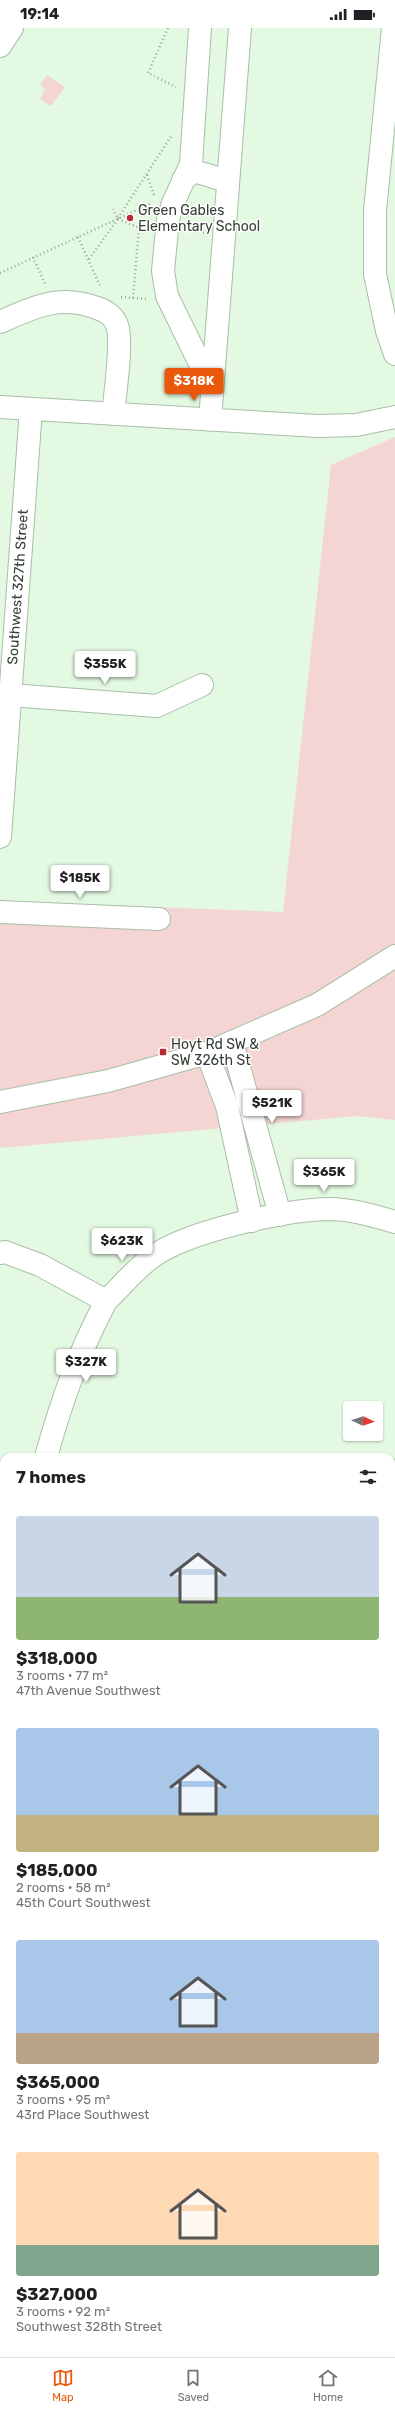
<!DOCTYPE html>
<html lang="en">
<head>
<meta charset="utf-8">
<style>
	body { margin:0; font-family:Rubik,sans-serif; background:#f2f2f2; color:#202124; height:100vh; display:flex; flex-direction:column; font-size:15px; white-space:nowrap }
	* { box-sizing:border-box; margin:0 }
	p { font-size:13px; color:#757577 }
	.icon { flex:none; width:22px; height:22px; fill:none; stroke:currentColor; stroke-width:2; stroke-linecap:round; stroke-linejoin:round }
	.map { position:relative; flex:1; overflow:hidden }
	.sheet { position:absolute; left:0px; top:1425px; width:395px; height:904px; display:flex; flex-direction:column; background:#fff; border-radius:12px 12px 0 0; box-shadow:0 1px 3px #0004 }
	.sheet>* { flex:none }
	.needle { width:26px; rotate:94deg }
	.fabs { position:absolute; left:343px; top:1373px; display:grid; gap:8px }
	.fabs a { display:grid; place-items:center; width:40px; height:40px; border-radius:4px; background:#fff; box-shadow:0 1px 3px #0004; font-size:20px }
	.price { position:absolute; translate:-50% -34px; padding:0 9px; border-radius:4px; background:#fff; color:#222; font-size:13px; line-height:26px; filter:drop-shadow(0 1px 2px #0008) }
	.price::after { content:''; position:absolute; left:50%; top:24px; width:12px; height:9px; margin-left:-6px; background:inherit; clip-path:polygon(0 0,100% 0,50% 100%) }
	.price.on { background:#ea580c; color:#fff }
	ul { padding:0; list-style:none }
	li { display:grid; align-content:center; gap:8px; height:212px; padding:0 16px }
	li span { display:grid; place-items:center; height:124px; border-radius:4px; color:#555 }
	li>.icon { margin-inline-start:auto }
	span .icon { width:72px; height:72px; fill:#fffc; stroke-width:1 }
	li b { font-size:17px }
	h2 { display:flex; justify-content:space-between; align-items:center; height:48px; padding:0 16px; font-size:17px }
	.status { display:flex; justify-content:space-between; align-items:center; height:28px; padding:0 20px; background:#fff; direction:ltr }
	.status svg { height:11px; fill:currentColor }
	.tabs { display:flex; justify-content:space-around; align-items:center; height:56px; border-top:1px solid #e0e0e0; background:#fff; font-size:11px; color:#757577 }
	.tabs a { display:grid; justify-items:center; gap:2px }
	.tabs .on { color:#ea580c }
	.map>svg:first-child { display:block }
	.green { fill:#f4d5d3 }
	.water { fill:#cc9c99; stroke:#9f807b }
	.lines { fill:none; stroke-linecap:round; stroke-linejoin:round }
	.minor-casing { stroke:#a9bea7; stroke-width:24 }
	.major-casing { stroke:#a9bea7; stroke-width:24 }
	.path { stroke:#97a896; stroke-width:2.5; stroke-dasharray:1 3; stroke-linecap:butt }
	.minor { stroke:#fff; stroke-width:22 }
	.major { stroke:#fff; stroke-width:22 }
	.poi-dot { fill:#ba2a38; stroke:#fff; stroke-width:1.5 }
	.labels { text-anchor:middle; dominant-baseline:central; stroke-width:3; stroke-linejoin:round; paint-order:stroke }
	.poi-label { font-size:14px; fill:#363f35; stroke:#fff; text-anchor:start }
	.street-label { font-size:14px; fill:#363f35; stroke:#fff }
</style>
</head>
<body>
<div class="status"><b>19:14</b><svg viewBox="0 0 49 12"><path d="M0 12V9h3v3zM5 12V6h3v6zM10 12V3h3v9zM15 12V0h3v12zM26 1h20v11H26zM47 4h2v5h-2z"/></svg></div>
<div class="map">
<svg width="395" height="2329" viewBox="0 0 395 2329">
	<rect width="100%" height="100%" fill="#e3f9e1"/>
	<path class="green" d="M47 47 65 59 51 78 40 71 45 61 40 57Z
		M395 409V1092L357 1088 0 1120V873L283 884 331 437Z"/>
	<path class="water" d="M391 2212 395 2216V2329H192L193 2325H391Z"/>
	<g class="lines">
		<defs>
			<path id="minor" d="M200 0 191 136 173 175 168 191 163 243 167 268 211 358
				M393 0 375 183V246L387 303 395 326
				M0 18 12 0
				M183 152 194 143 227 153
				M0 294C34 279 59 266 97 280 106 283 113 287 117 297 123 314 115 365 113 386
				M0 379 318 398 356 397 395 389
				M210 392 240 0
				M10 667 157 678 202 657
				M0 809 31 381
				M0 884 159 891
				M232 1014 280 1187
				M207 1025 227 1078 252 1193
				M0 1225 5 1224 40 1237 106 1273C121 1259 135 1241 152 1229 188 1203 285 1182 329 1181 351 1181 375 1188 395 1194
				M46 1429C62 1371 78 1327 106 1273
				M391 1442 395 1443
				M0 1566 4 1559
				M0 1757 4 1762
				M391 1827 395 1824
				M0 1888 4 1885
				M391 1987 395 1983
				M0 2320 4 2304"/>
			<path id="major" d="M0 1074 108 1053 207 1025 317 977 395 928"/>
		</defs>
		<use href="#minor" class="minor-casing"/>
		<use href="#major" class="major-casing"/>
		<path class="path" d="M168 0 148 45 176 59
			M147 147 154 167
			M118 190 172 107
			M118 191 147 203
			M188 199 205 205
			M78 209 101 260
			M33 229 45 256
			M89 231 118 191 113 181
			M0 245 152 175
			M121 269 148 271
			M133 270 139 200"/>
		<use href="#minor" class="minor"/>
		<use href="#major" class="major"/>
	</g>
	<g class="poi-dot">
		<circle cx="130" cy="190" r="4"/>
		<rect x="159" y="1020" width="8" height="8" rx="2"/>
	</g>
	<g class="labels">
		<g class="poi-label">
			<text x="138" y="182">Green Gables<tspan x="138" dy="16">Elementary School</tspan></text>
			<text x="171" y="1016">Hoyt Rd SW &amp;<tspan x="171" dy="16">SW 326th St</tspan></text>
		</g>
		<g class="street-label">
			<text transform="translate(18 559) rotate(-86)">Southwest 327th Street</text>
		</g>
	</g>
</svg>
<div class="fabs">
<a><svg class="needle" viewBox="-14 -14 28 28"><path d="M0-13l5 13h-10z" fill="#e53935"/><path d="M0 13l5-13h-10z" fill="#757577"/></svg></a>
</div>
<b class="price on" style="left:194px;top:374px">$318K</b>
<b class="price" style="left:105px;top:657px">$355K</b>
<b class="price" style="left:80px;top:871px">$185K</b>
<b class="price" style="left:272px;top:1096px">$521K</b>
<b class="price" style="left:324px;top:1165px">$365K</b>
<b class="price" style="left:122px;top:1234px">$623K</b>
<b class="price" style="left:86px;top:1355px">$327K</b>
<section class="sheet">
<h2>7 homes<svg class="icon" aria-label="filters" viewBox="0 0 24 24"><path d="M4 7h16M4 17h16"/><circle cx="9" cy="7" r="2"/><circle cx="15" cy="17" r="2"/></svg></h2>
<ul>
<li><span style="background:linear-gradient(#c9d6e8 65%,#8fb573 0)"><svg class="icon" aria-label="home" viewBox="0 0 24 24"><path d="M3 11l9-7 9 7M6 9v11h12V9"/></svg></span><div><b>$318,000</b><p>3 rooms · 77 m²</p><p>47th Avenue Southwest</p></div></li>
<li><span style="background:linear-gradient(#a9c7e8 70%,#c2b280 0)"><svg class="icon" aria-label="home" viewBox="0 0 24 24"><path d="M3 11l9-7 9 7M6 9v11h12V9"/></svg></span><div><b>$185,000</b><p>2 rooms · 58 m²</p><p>45th Court Southwest</p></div></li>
<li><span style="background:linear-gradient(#a9c7e8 75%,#b9a48a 0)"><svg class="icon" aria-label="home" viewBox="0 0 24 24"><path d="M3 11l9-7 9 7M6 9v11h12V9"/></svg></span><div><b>$365,000</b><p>3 rooms · 95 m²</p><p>43rd Place Southwest</p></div></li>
<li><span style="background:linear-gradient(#ffd9b3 75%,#7fa58c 0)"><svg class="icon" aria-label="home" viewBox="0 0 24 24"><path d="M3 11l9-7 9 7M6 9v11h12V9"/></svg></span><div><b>$327,000</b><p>3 rooms · 92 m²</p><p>Southwest 328th Street</p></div></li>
</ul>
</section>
</div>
<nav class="tabs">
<a class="on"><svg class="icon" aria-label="map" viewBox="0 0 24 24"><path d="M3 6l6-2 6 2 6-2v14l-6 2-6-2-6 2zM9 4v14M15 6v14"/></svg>Map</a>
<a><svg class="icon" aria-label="saved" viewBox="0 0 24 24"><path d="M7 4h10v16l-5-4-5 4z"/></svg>Saved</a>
<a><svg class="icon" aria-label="home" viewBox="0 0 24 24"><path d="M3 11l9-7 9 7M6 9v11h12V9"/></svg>Home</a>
</nav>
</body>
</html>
